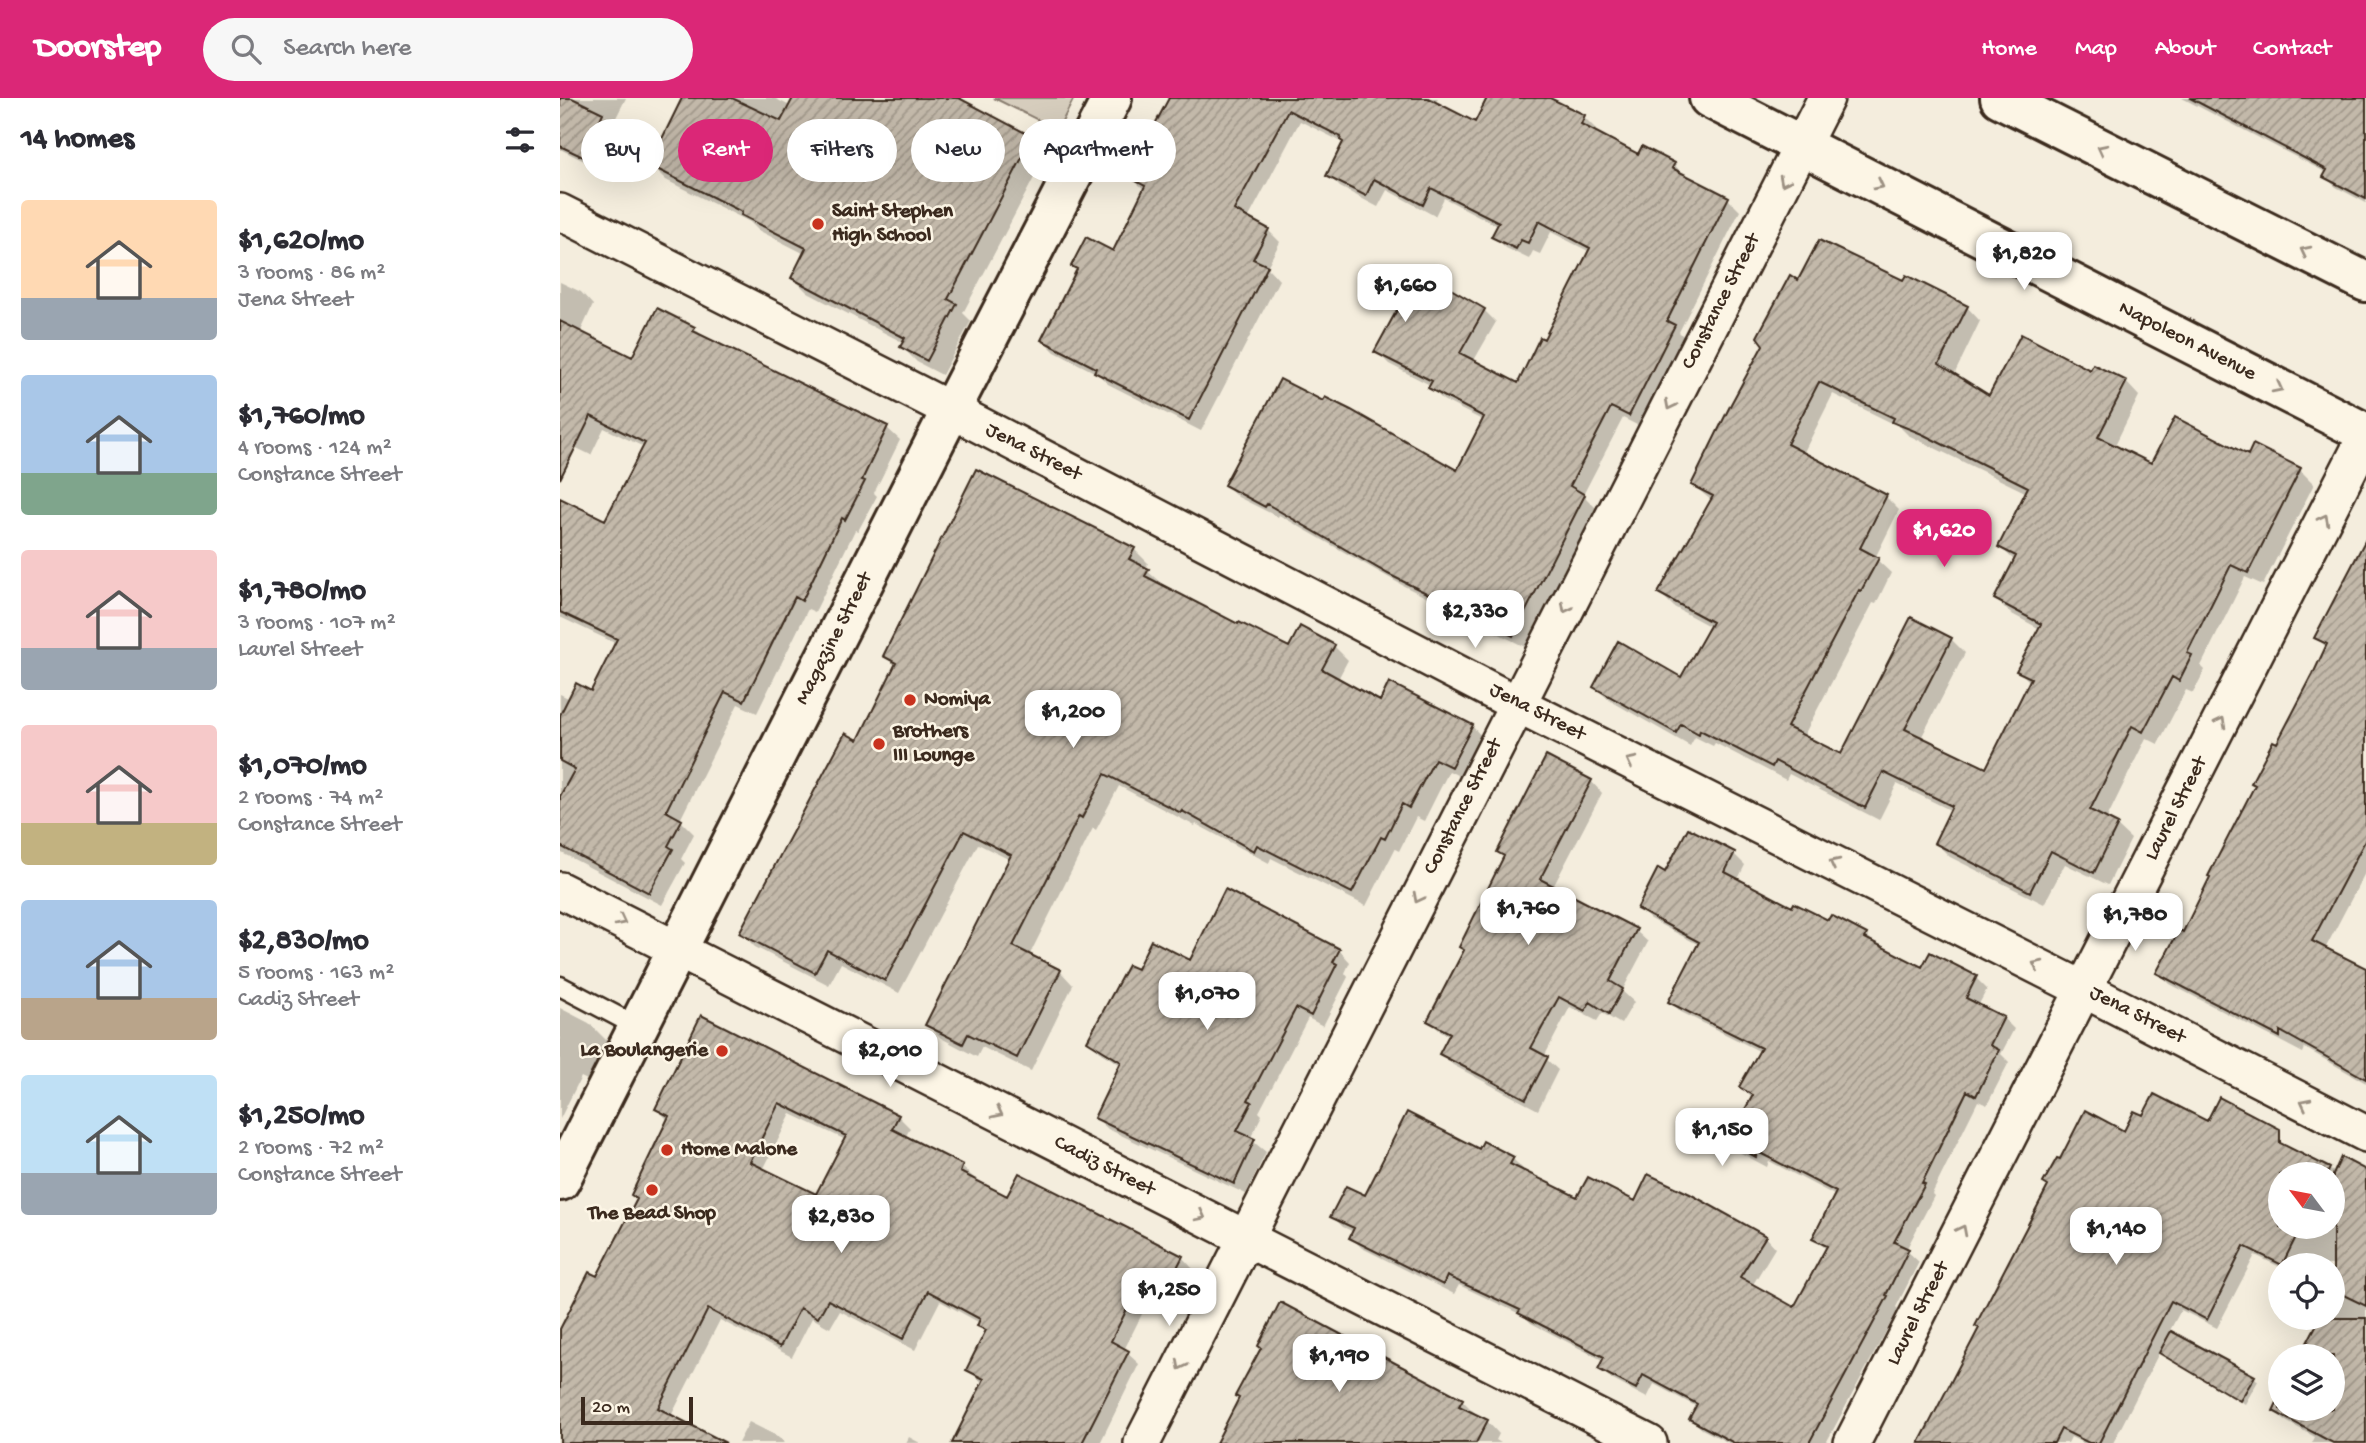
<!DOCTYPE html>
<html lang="en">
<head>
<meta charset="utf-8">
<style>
	body { margin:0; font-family:"Gochi Hand",sans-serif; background:#f7f7f7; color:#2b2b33; height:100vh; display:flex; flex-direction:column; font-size:26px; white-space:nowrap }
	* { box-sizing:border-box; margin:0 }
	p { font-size:23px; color:#7c7c81 }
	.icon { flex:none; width:38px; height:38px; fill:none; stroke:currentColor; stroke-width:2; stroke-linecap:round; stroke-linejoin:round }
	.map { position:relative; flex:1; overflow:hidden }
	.sheet { display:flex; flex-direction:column; background:#fff; width:560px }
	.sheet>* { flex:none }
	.top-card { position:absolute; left:21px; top:21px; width:665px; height:63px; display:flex; gap:14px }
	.needle { width:46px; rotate:302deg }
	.controls { position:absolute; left:1708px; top:1064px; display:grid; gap:14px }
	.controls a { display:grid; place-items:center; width:77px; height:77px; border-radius:50%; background:#fff; box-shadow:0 7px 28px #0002; font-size:35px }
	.scale { position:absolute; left:21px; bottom:18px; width:112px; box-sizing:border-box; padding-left:7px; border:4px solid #3b2a1e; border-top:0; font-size:19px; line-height:24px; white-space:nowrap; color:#3b2a1e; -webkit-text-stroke:5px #fcf5e5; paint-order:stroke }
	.price { position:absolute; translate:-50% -60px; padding:0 16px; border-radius:14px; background:#fff; color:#222; font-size:23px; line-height:46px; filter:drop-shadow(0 2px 4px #0008) }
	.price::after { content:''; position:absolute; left:50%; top:42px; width:21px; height:16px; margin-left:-10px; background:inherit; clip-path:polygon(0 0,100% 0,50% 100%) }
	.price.on { background:#db2777; color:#fff }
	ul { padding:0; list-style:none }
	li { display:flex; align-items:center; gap:21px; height:175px; padding:0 21px }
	li span { display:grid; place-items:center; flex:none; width:196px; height:140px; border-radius:7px; color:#555 }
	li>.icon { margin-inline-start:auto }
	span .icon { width:84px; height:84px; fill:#fffc; stroke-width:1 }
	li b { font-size:30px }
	h2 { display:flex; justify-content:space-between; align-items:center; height:84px; padding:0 21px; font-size:30px }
	.chip { padding:0 24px; border-radius:32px; background:#fff; box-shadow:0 7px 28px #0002; font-size:24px; line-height:63px }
	.chip.on { background:#db2777; color:#fff }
	header { display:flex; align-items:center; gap:42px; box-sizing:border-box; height:98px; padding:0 35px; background:#db2777; color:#fff }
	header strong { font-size:33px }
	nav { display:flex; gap:38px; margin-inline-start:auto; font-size:24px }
	.search { width:490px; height:63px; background:#f7f7f7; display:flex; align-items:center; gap:18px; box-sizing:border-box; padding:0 24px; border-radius:38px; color:#7c7c81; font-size:26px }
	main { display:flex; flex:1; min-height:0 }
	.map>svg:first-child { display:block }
	.green { fill:#d6cdbd; stroke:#887c6e; stroke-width:2 }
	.shadow { fill:#0003; fill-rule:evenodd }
	.building { fill:url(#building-hatch); stroke:#3b2a1e; stroke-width:2; fill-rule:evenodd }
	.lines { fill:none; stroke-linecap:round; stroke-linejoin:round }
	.lane-casing { stroke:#3b2a1e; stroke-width:23 }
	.street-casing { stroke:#3b2a1e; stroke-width:40 }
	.secondary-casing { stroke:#3b2a1e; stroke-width:44 }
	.lane { stroke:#fcf5e5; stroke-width:18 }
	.street { stroke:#fcf5e5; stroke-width:35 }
	.secondary { stroke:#fcf5e5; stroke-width:38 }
	.oneway { stroke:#9c9082 }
	.poi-dot { fill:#c8321e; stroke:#fcf5e5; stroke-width:2.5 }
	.labels { text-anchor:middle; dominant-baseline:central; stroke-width:5; stroke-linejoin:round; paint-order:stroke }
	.poi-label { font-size:21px; font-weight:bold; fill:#3b2a1e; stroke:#fcf5e5; text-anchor:start }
	.street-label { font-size:21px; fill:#3b2a1e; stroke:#fcf5e5 }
</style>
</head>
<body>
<header>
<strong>Doorstep</strong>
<div class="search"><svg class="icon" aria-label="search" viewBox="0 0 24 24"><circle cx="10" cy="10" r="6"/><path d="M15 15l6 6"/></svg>Search here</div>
<nav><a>Home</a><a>Map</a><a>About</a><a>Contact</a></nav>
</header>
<main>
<section class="sheet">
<h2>14 homes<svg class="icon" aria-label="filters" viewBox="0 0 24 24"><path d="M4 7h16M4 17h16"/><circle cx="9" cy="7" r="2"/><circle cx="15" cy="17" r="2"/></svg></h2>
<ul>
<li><span style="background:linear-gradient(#ffd9b3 70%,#9aa5b1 0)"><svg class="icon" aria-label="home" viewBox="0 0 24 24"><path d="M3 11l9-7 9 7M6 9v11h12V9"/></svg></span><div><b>$1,620/mo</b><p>3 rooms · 86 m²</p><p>Jena Street</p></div></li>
<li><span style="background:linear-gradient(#a9c7e8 70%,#7fa58c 0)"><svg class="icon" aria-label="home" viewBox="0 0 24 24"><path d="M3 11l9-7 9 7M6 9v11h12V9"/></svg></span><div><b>$1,760/mo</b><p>4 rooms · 124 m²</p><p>Constance Street</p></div></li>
<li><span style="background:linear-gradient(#f6c9c9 70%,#9aa5b1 0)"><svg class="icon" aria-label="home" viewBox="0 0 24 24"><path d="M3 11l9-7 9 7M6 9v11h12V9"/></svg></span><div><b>$1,780/mo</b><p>3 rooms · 107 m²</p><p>Laurel Street</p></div></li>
<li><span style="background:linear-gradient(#f6c9c9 70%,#c2b280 0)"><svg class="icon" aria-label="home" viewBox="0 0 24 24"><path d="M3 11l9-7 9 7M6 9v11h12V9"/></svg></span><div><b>$1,070/mo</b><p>2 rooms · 74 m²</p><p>Constance Street</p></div></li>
<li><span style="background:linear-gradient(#a9c7e8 70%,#b9a48a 0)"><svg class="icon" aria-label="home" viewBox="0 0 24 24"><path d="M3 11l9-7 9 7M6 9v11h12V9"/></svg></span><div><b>$2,830/mo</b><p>5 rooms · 163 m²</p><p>Cadiz Street</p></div></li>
<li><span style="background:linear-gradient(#bfe0f5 70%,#9aa5b1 0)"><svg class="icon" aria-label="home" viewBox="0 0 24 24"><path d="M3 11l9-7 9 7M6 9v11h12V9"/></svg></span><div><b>$1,250/mo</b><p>2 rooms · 72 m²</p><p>Constance Street</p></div></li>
</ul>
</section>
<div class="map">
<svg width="1806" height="1345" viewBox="0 0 1806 1345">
	<defs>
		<pattern id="building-hatch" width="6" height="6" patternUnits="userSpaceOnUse" patternTransform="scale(1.75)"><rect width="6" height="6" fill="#c3b9aa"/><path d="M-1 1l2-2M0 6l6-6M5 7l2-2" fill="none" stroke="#a0978a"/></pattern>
	</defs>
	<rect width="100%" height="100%" fill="#f4eddd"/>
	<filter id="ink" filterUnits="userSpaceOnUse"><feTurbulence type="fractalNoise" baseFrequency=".0143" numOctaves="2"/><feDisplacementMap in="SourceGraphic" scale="14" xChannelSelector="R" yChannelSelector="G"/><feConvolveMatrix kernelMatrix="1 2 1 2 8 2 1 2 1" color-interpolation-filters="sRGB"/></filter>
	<g filter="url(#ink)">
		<path class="green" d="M434 0H514L498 32Z"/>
		<path class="shadow" d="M0 0H66L32 67 0 51Z
			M124 0H214L230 8 234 0H398L472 40 487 55 403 215 411 223 382 277 357 264 342 249 344 245 248 195 233 180 245 156 198 132 190 124 106 82 91 67Z
			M611 0H878L875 6 916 27 929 0H987L1024 19 1036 31 1034 34 1079 58 1114 66 1125 79 1168 101 1180 113 1119 234 1126 241 1081 329 1063 320 1023 397 1036 410 965 549 842 487 719 417 718 419 678 399 666 387 898 374 924 323 883 302 871 290 872 288 829 266 817 254 924 212 936 224 913 264 959 287 985 243 1030 154 991 134 980 156 973 153 969 161 946 150 934 138 938 128 884 100 875 118 827 92 818 109 780 89 768 77 784 45 740 23 688 121 708 132 720 144 707 169 719 182 641 333 548 286 538 276 495 254 483 242 518 172 513 168 553 155 585 92 569 78Z
			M1622 0H1806V105L1776 89 1765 79 1767 75Z
			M0 184 21 194 33 207 20 235 73 261 134 230 146 241 327 330 340 342 314 395 317 398 298 433 295 432 255 514 248 511 197 615 178 606 120 722 134 736 121 761 125 765 102 807 0 754V596L10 601 32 595 57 546 0 519V402L45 424 84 349 44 330 31 357 0 342Z
			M1239 184H1344L1407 209 1420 223 1394 277 1429 299 1530 275 1566 284 1579 298 1554 349 1592 367 1688 359 1694 348 1740 372 1754 386 1703 487 1685 479 1641 568 1645 572 1633 595 1626 592 1598 646 1586 640 1546 722 1557 728 1571 741 1548 787 1505 766 1484 806 1390 759 1376 745 1392 713 1337 686 1319 722 1229 676 1226 682 1155 645 1153 648 1135 639 1130 648 1049 602 1035 589 1122 581 1151 529 1114 509 1100 495 1152 403 1133 387ZM1273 296 1340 329 1348 337 1467 395 1440 449 1455 463 1436 501 1450 515 1480 531 1458 572 1471 585 1426 672 1361 640 1405 555 1391 541 1282 659 1243 639 1313 505 1316 506 1331 475 1315 460 1339 412 1325 398 1243 356Z
			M574 451 588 465 585 471 602 486 601 488 730 551 774 548 788 562 778 581 821 605 912 628 925 642 905 681 889 673 864 723 856 719 839 753 835 751 806 808 711 760 709 765 636 726 635 728 559 688 536 732 533 730 469 858 500 873 513 887 471 973 422 949 417 959 381 940 367 926 450 762 418 746 339 895 281 865 269 887 195 849 181 835 299 644 336 568 326 558Z
			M1806 484V773L1765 851 1806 872V985L1745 950 1743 955 1610 886 1599 875 1623 837 1696 688 1693 685 1718 648 1767 550 1756 539Z
			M1031 683 1042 695 993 789 1076 833 1088 844 1062 893 1074 904 1061 926 1042 915 1037 923 1010 909 984 959 998 972 978 1012 893 967 881 956 890 939 881 934 869 922 905 853 945 760 939 753Z
			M1129 733 1174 756 1185 767 1177 783 1232 811 1306 837 1317 847 1363 872 1416 880 1427 891 1418 908 1443 920 1454 931 1441 956 1449 964 1427 1007 1418 1003 1372 1096 1374 1098 1346 1152 1359 1164 1336 1209 1338 1211 1266 1345H1169L1142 1331 1131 1321 1137 1309 1094 1286 1087 1300 1051 1281 1040 1270 1044 1263 971 1225 964 1218 899 1187 894 1196 802 1150 791 1140 794 1134 783 1129 773 1119 805 1099 920 1053 953 1061 963 1071 962 1074 1018 1102 1076 1105 1205 1139 1215 1150 1192 1188 1235 1212 1267 1152 1255 1140 1276 1098 1209 1063 1207 1069 1179 1054 1169 1043 1193 1001 1181 989 1201 954 1121 914 1110 903 1139 847 1090 821 1079 811 1106 777Z
			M779 852 790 864 785 875 788 879 763 928 748 920 699 1014 702 1017 690 1041 706 1054 686 1096 548 1031 536 1020 561 967 541 955 530 943 577 873 631 865Z
			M0 910 29 925 47 943 27 982 21 979 0 1021Z
			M142 919 338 1018 350 1030 345 1040 402 1069 414 1080 413 1082 447 1100 622 1159 633 1171 614 1209 591 1198 564 1252 579 1266 540 1345H394L423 1285 408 1272 426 1235 419 1227 420 1225 380 1203 355 1252 280 1213 270 1230 252 1220 232 1259 160 1222 111 1318 162 1345H0V1275L38 1181 78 1102 73 1097 109 1023 97 1011ZM231 1016 286 1042 257 1099 203 1072Z
			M1584 1019 1647 1025 1703 1039 1776 1075 1806 1073V1345H1752L1755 1339 1724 1322 1715 1313 1720 1302V1311H1773V1258H1742L1758 1226 1747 1220H1773V1167H1720V1169L1695 1157 1657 1230 1621 1212 1609 1234 1694 1279 1698 1283 1685 1306 1605 1259 1600 1253 1553 1345H1523L1511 1339 1508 1345H1361L1565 1035ZM1720 1076H1773V1129H1720Z
			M902 1302 915 1315 913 1317 927 1323 939 1336 936 1342 941 1345H658Z
			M189 1324 219 1339 225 1345H178Z
			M349 1339 360 1345H346Z"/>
		<path class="building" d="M0 0H12L43 15 23 59 0 48Z
			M122 0H172L221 23 233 0H399L473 39 388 201 397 206 367 263 340 249 345 240 231 180 246 150 181 117 182 114 89 67Z
			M609 0H868L915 24 927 0H990L1025 17 1021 26 1078 56 1082 48 1115 65 1112 70 1169 99 1107 223 1115 227 1069 318 1051 309 1010 388 1025 397 953 538 828 476 707 406 705 409 664 387 720 281 763 303 765 299 791 312 897 372 924 319 868 290 872 283 814 254 844 199 839 196 855 170 925 211 900 255 958 285 980 239 984 241 1030 150 979 123 968 145 961 142 956 151 931 139 939 124 871 90 863 107 814 81 806 98 766 78 783 44 780 42 781 39 728 12 674 112 709 131 693 161 708 168 629 322 534 274 536 270 481 242 517 171 511 168 526 139 553 153 585 88 567 78Z
			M1630 0H1806V101L1763 79 1767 72Z
			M1259 142 1343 182 1346 177 1408 208 1379 266 1429 297 1461 236 1530 272 1533 266 1567 283 1538 339 1591 365 1615 319 1688 357 1693 346 1741 370 1688 475 1671 467 1627 555 1632 557 1619 583 1612 579 1583 634 1572 628 1530 712 1558 726 1534 775 1491 753 1470 794 1374 745 1392 708 1323 674 1305 710 1215 663 1212 669 1140 632 1139 636 1121 626 1116 635 1033 589 1058 543 1121 579 1152 524 1098 495 1153 398 1131 387 1171 306 1203 247 1197 239 1230 177 1238 182ZM1259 284 1334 320 1332 324 1362 336 1468 389 1438 449 1456 458 1434 501 1481 526 1456 573 1471 580 1426 670 1345 631 1392 540 1351 519 1281 656 1227 629 1299 492 1301 493 1319 460 1300 450 1327 397 1227 346Z
			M97 210 135 229 133 233 328 328 302 382 305 383 285 422 282 420 242 503 235 499 184 603 165 594 106 713 122 722 108 748 113 751 89 795 0 748V698L15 671 0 663V617L16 585 31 593 57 541 0 514V400L45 422 85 345 31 318 0 381V223L72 259Z
			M416 371 575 450 569 461 589 471 585 478 678 526 679 524 729 549 740 528 775 547 762 571 820 603 829 584 913 627 891 669 875 661 849 710 842 706 825 741 821 739 792 795 697 747 694 753 622 713 621 715 545 676 522 720 519 718 453 848 501 872 457 960 408 936 403 946 365 927 451 757 404 733 325 883 267 852 255 875 179 835 285 635 298 642 336 565 323 558Z
			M1806 441V741L1752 843 1806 870V981L1720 933V939L1596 875 1619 832 1623 834 1650 779 1648 778 1695 687 1691 685 1713 643 1717 645 1753 576 1767 546 1754 540Z
			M986 658 1032 682 980 781 1077 831 1050 883 1063 891 1049 916 1030 904 1025 913 999 899 971 950 988 959 966 1001 879 956 890 935 867 923 904 852 899 849 944 758 937 754Z
			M1128 730 1175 754 1165 774 1232 809 1234 805 1268 822 1271 817 1307 836 1305 840 1362 869 1370 854 1417 878 1406 900 1444 919 1430 947 1439 952 1416 998 1407 993 1362 1085 1365 1086 1334 1144 1349 1151 1326 1197 1328 1198 1249 1345H1174L1129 1321 1137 1306 1083 1277 1076 1291 1038 1271 1044 1259 958 1215 960 1212 887 1178 883 1187 789 1140 794 1130 770 1119 786 1088 805 1097 847 1014 919 1051 923 1043 954 1059 950 1066 1017 1099 1028 1079 1075 1103 1088 1076 1130 1096 1206 1138 1180 1179 1234 1209 1267 1148 1252 1141 1276 1094 1198 1054 1196 1059 1167 1043 1193 997 1179 989 1201 950 1108 904 1139 844 1077 811 1098 770 1105 774Z
			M665 791 780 851 773 864 777 866 751 918 736 910 688 1002 692 1004 677 1033 695 1041 674 1086 534 1020 561 964 527 943 568 867 577 871 591 842 630 862Z
			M141 917 339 1017 332 1031 403 1067 400 1074 447 1098 459 1075 623 1158 602 1199 579 1187 551 1243 569 1253 522 1345H392L424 1281 406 1272 426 1232 417 1228 420 1221 368 1193 343 1241 268 1202 258 1220 240 1210 220 1249 148 1211 98 1310 166 1345H0V1231L29 1174 37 1178 77 1101 71 1097 109 1018 95 1011ZM219 1005 286 1038 256 1096 190 1064Z
			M1594 996 1647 1023 1659 999 1720 1031V1045L1770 1070 1767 1076H1720V1129H1741L1722 1167 1684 1148 1647 1222 1611 1203 1539 1345H1529L1501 1331 1494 1345H1359L1419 1230 1415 1228 1488 1088 1483 1085 1497 1060 1500 1061 1525 1012 1564 1033 1574 1013 1583 1017Z
			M1781 1059 1806 1072V1208L1773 1192V1077Z
			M720 1204 903 1301 899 1308 928 1322 916 1345H656L679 1300 675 1298 701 1250 698 1248Z
			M1760 1220H1806V1345H1773L1713 1313 1720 1298V1311H1773V1258H1740Z
			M1611 1233 1695 1278 1680 1303 1599 1255Z"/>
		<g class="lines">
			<defs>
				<path id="lane" d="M0 888 78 929"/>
				<path id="street" d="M0 114 391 312 957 606 1525 892 1806 1036
					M0 792 1089 1345
					M582 1345 1266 0
					M1292 1345 1806 338"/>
				<path id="secondary" d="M1149 0 1806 335
					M1440 0 1806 184
					M0 1083 391 312 552 0"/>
			</defs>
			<use href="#lane" class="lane-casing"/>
			<use href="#street" class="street-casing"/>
			<use href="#secondary" class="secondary-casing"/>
			<use href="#lane" class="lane"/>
			<use href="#street" class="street"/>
			<use href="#secondary" class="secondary"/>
		</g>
		<defs><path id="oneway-chevron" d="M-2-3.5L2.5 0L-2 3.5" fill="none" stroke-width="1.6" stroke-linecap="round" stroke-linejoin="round" transform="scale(1.75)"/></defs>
		<g class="oneway">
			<use href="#oneway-chevron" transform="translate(1542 51) rotate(-153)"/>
			<use href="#oneway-chevron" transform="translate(1224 83) rotate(117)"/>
			<use href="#oneway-chevron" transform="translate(1319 87) rotate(27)"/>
			<use href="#oneway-chevron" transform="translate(1745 153) rotate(-153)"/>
			<use href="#oneway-chevron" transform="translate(1718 290) rotate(27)"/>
			<use href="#oneway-chevron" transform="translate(1110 307) rotate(117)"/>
			<use href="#oneway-chevron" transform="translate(1764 421) rotate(-63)"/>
			<use href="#oneway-chevron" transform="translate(1006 510) rotate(117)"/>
			<use href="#oneway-chevron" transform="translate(1661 624) rotate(-63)"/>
			<use href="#oneway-chevron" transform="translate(1071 663) rotate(-153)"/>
			<use href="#oneway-chevron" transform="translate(1274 765) rotate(-153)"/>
			<use href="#oneway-chevron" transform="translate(858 800) rotate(117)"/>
			<use href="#oneway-chevron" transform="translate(61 823) rotate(27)"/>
			<use href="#oneway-chevron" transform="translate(1477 867) rotate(-153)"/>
			<use href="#oneway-chevron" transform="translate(1745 1005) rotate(-153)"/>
			<use href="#oneway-chevron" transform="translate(438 1015) rotate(27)"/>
			<use href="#oneway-chevron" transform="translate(641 1118) rotate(27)"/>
			<use href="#oneway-chevron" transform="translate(1402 1132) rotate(-63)"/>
			<use href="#oneway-chevron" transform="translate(621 1267) rotate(117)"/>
		</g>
	</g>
	<g class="poi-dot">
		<circle cx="258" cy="126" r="7"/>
		<circle cx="350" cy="602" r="7"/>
		<circle cx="319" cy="646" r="7"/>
		<circle cx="162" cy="953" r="7"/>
		<circle cx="107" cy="1052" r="7"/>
		<circle cx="92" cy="1092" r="7"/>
	</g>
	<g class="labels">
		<g class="poi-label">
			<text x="272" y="114">Saint Stephen<tspan x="272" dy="24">High School</tspan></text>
			<text x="364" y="602">Nomiya</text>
			<text x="333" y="634">Brothers<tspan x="333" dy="24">III Lounge</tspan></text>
			<text x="148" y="953" text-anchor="end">La Boulangerie</text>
			<text x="121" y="1052">Home Malone</text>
			<text x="92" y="1116" text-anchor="middle">The Bead Shop</text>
		</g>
		<g class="street-label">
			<text transform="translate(1162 204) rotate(-63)">Constance Street</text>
			<text transform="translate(1627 244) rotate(27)">Napoleon Avenue</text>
			<text transform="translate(473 355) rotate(27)">Jena Street</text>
			<text transform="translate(275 541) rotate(-63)">Magazine Street</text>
			<text transform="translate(977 615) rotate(27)">Jena Street</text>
			<text transform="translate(904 709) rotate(-63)">Constance Street</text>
			<text transform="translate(1617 711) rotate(-63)">Laurel Street</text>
			<text transform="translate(1577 918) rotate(27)">Jena Street</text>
			<text transform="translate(544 1069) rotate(27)">Cadiz Street</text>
			<text transform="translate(1359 1216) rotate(-63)">Laurel Street</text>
		</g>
	</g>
</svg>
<div class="controls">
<a><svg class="needle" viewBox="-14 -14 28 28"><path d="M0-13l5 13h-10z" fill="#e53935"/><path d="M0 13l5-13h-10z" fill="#7c7c81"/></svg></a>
<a><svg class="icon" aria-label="locate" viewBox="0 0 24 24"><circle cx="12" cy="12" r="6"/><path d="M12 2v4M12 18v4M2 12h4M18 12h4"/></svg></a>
<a><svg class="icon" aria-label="layers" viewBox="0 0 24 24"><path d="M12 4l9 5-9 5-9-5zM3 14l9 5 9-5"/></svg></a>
</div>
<div class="scale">20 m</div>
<b class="price" style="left:1464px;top:194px">$1,820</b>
<b class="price" style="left:845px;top:226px">$1,660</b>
<b class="price on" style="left:1384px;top:471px">$1,620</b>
<b class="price" style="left:915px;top:552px">$2,330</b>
<b class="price" style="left:513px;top:652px">$1,200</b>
<b class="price" style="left:968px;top:849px">$1,760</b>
<b class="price" style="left:1575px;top:855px">$1,780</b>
<b class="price" style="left:647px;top:934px">$1,070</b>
<b class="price" style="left:330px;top:991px">$2,010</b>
<b class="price" style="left:1162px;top:1070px">$1,150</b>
<b class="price" style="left:281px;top:1157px">$2,830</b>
<b class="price" style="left:1556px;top:1169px">$1,140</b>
<b class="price" style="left:609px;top:1230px">$1,250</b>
<b class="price" style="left:779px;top:1296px">$1,190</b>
<div class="top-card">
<a class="chip">Buy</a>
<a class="chip on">Rent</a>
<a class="chip">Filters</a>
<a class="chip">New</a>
<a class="chip">Apartment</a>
</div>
</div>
</main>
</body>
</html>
